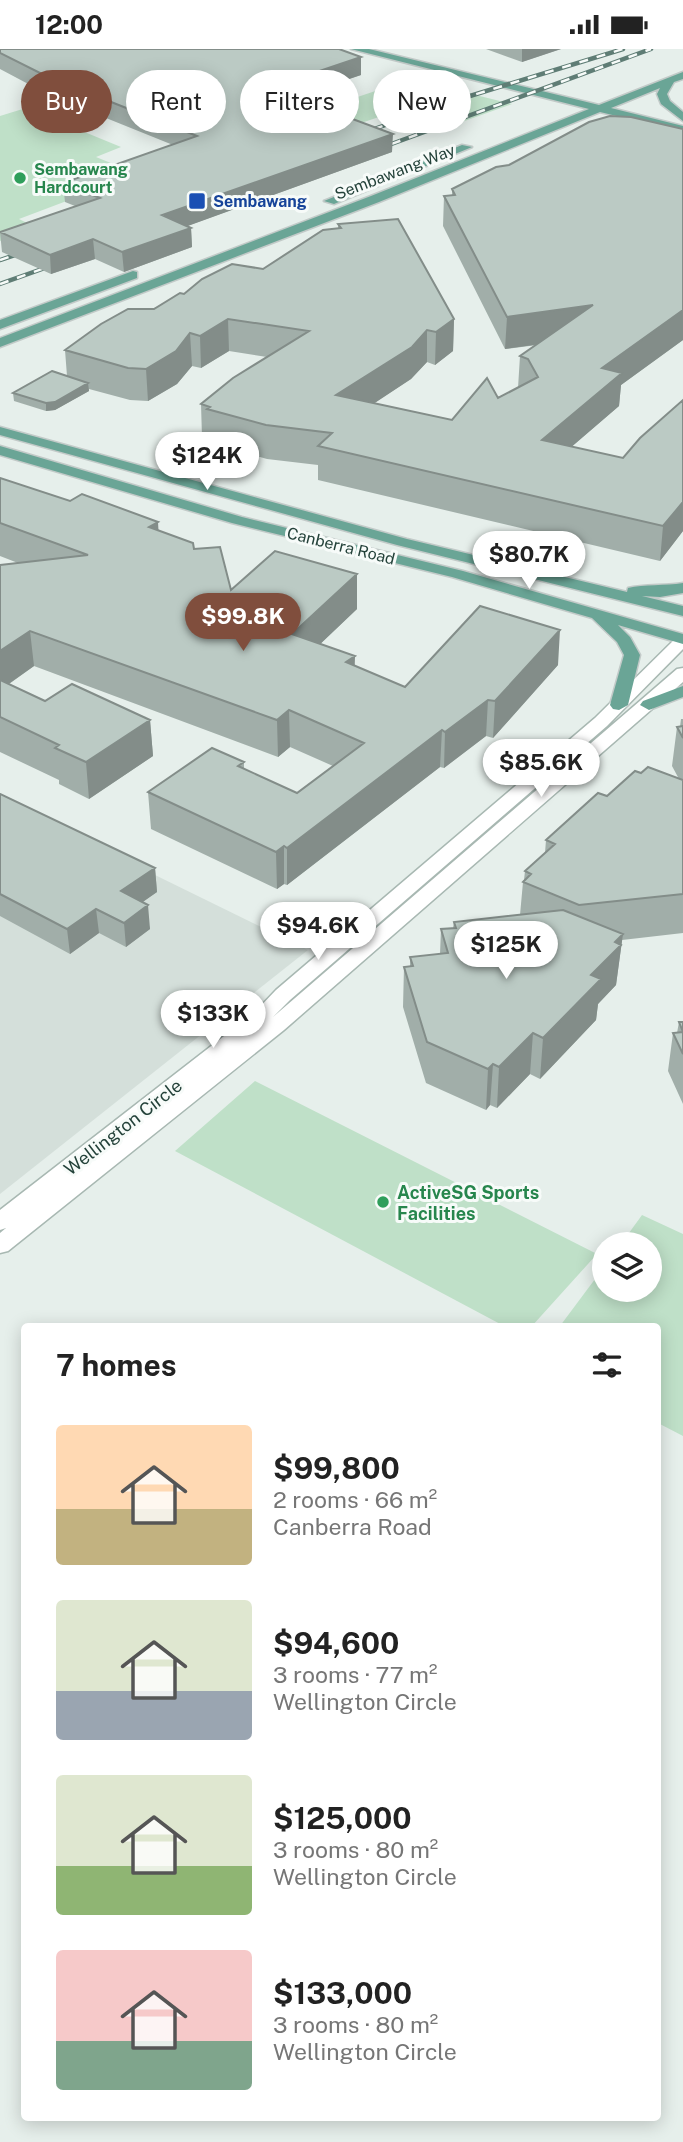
<!DOCTYPE html>
<html lang="en">
<head>
<meta charset="utf-8">
<style>
	body { margin:0; font-family:"Public Sans",sans-serif; background:#f2f2f2; color:#222; height:100vh; display:flex; flex-direction:column; font-size:26px; white-space:nowrap }
	* { box-sizing:border-box; margin:0 }
	p { font-size:23px; color:#767676 }
	.icon { flex:none; width:38px; height:38px; fill:none; stroke:currentColor; stroke-width:2; stroke-linecap:round; stroke-linejoin:round }
	.map { position:relative; flex:1; overflow:hidden }
	.panel { position:absolute; left:21px; top:1274px; width:640px; height:798px; display:flex; flex-direction:column; background:#fff; border-radius:7px; box-shadow:0 4px 18px #0003 }
	.panel>* { flex:none }
	.guide { position:absolute; left:21px; top:21px; width:642px; height:63px; display:flex; gap:14px }
	.fabs { position:absolute; left:592px; top:1183px; display:grid; gap:14px }
	.fabs a { display:grid; place-items:center; width:70px; height:70px; border-radius:50%; background:#fff; box-shadow:0 4px 18px #0003; font-size:35px }
	.price { position:absolute; translate:-50% -60px; padding:0 16px; border-radius:24px; background:#fff; color:#222; font-size:23px; line-height:46px; filter:drop-shadow(0 2px 4px #0008) }
	.price::after { content:''; position:absolute; left:50%; top:42px; width:21px; height:16px; margin-left:-10px; background:inherit; clip-path:polygon(0 0,100% 0,50% 100%) }
	.price.on { background:#804e3d; color:#fff }
	ul { padding:0; list-style:none }
	li { display:flex; align-items:center; gap:21px; height:175px; padding:0 35px }
	li span { display:grid; place-items:center; flex:none; width:196px; height:140px; border-radius:7px; color:#555 }
	li>.icon { margin-inline-start:auto }
	span .icon { width:84px; height:84px; fill:#fffc; stroke-width:1 }
	li b { font-size:30px }
	h2 { display:flex; justify-content:space-between; align-items:center; height:84px; padding:0 35px; font-size:30px }
	.tag { padding:0 24px; border-radius:32px; background:#fff; box-shadow:0 4px 18px #0003; font-size:24px; line-height:63px }
	.tag.on { background:#804e3d; color:#fff }
	.status { display:flex; justify-content:space-between; align-items:center; height:49px; padding:0 35px; background:#fff; direction:ltr }
	.status svg { height:19px; fill:currentColor }
	.map>svg:first-child { display:block }
	.built { fill:#d4dfda }
	.green { fill:#bfe0c8 }
	.lines { fill:none; stroke-linecap:round; stroke-linejoin:round }
	.minor-casing { stroke:#a8b8b2; stroke-width:3 }
	.major-casing { stroke:#c2cac8; stroke-width:3 }
	.minor { fill:#fff; fill-rule:evenodd }
	.major { fill:#6aa596; fill-rule:evenodd }
	.rail-casing { stroke:#5f7d75; stroke-width:4.5 }
	.rail { stroke:#f7fbf9; stroke-width:2.5; stroke-dasharray:9; stroke-linecap:butt }
	.wall { fill:#a1aea9 }
	.shaded-wall { fill:#838d89 }
	.building { fill:#bbcac4; stroke:#838d89; stroke-width:2 }
	.leisure-dot { fill:#2e9e5b; stroke:#f7fbf9; stroke-width:2.5 }
	.transit-dot { fill:#1a4fb4; stroke:#f7fbf9; stroke-width:2.5 }
	.labels { text-anchor:middle; dominant-baseline:central; stroke-width:6; stroke-linejoin:round; paint-order:stroke }
	.far-leisure-label { font-size:16px; font-weight:bold; fill:#27864d; stroke:#f7fbf9; text-anchor:start }
	.far-street-label { font-size:16px; fill:#24423a; stroke:#f7fbf9 }
	.far-transit-label { font-size:16px; font-weight:bold; fill:#164399; stroke:#f7fbf9; text-anchor:start }
	.street-label { font-size:18px; fill:#24423a; stroke:#f7fbf9 }
	.leisure-label { font-size:18px; font-weight:bold; fill:#27864d; stroke:#f7fbf9; text-anchor:start }
</style>
</head>
<body>
<div class="status"><b>12:00</b><svg viewBox="0 0 49 12"><path d="M0 12V9h3v3zM5 12V6h3v6zM10 12V3h3v9zM15 12V0h3v12zM26 1h20v11H26zM47 4h2v5h-2z"/></svg></div>
<div class="map">
<svg width="683" height="2093" viewBox="0 0 683 2093">
	<rect width="100%" height="100%" fill="#e6efeb"/>
	<path class="built" d="M0 750 308 901 0 1145Z"/>
	<path class="green" d="M411 30 512 55 431 84 382 67 355 76 298 68Z
		M26 59 121 98 96 108 138 125 19 170 37 179 0 192V67Z
		M255 1032 597 1205 532 1277H504L175 1102Z
		M642 1166 683 1185V1387L658 1374V1278L560 1277 604 1218V1241H649V1195H621Z"/>
	<g class="lines">
		<defs>
			<path id="minor" d="M683 586V600L607 677 290 951 273 968 677 620 683 619V633L284 981 8 1202 0 1204V1184L6 1179 0 1181V1161L255 963 276 941 595 669 677 588Z"/>
			<path id="major" d="M351 0H369L599 56 683 23V30L674 33 667 45 670 52 683 63V72L661 55 657 45 660 39 611 59 683 77V83L600 63 379 153 0 298V289L371 147 589 60Z
				M462 96 472 98 334 155 324 152Z
				M133 222 137 223V229L0 280V271Z
				M0 378 407 490 627 543 628 539C644 535 665 537 683 534V544L660 548 642 547 683 557V567L397 496 0 386Z
				M0 397 242 468 463 522 683 585V595L618 576 630 588 640 606 628 656 619 661 613 660 610 656 624 606 617 593 592 569 452 528 232 474 0 406Z
				M683 637V648L649 661 640 656 643 652Z"/>
		</defs>
		<use href="#minor" class="minor-casing"/>
		<use href="#major" class="major-casing"/>
		<use href="#minor" class="minor"/>
		<use href="#major" class="major"/>
		<defs>
			<path id="rail" d="M357 86 457 51 623 0
				M375 101 651 0
				M0 211 30 201
				M0 235 59 214"/>
		</defs>
		<use href="#rail" class="rail-casing"/>
		<use href="#rail" class="rail"/>
	</g>
	<path class="wall" d="M0 0 361 26 294 48 392 103 187 177 191 179 192 198 124 223 95 210 51 225 2 203 0 183 75 157 65 153 63 134 173 96 49 46 0 20Z
		M486 0H561L522 13Z
		M683 80V291L621 336 619 357 571 398 623 409 683 351V482L660 512 318 431V416L267 410 209 393V390L202 388 201 355 267 308 229 302 201 319 192 317 177 335 148 352 130 351 89 340V342L55 361 46 362 14 352 13 344 67 327 65 301 184 245 263 220 338 179V175L454 270 453 302 435 316 427 313 411 330 374 354 452 371 518 339 520 307 537 296 505 300 443 177 444 147H452V140Z
		M0 429 159 482 194 500 231 541 357 560 320 595 354 617 405 638 558 616 493 689 486 687 444 719 440 718 287 836 284 835 277 840 151 780 148 743 244 713V720L297 744 333 717 290 698 278 708 34 617 9 635 45 652 150 671 153 707 89 750 59 735V731L0 703V516L18 514 0 507Z
		M681 670H683V884L622 891 616 936 598 955 596 971 540 1030 530 1025 497 1059 490 1056 486 1061 426 1034 403 958 404 918 410 917V908L440 905 441 880 453 879 454 873 520 866 523 833 524 831 525 822 545 804 546 791 641 724 679 730 672 717 677 678H680Z
		M0 745 155 819 157 843 142 853 150 880 126 898 99 884 70 905 0 867Z
		M679 973H683V1055L668 1022 673 984H677Z"/>
	<path class="shaded-wall" d="M522 0H561L522 13Z
		M361 8V26L269 57V39Z
		M393 85 392 103 163 186 162 166Z
		M191 179 192 198 124 223 122 203Z
		M93 190 95 210 51 225 50 206Z
		M593 256 591 288 505 300 507 268Z
		M683 261V291L621 336 619 357 540 425 542 391 602 319Z
		M228 270 229 302 201 319 200 287Z
		M454 270 453 302 435 316 436 283Z
		M427 281V313L411 330 337 379 336 346Z
		M190 284 192 317 177 335 148 352 146 320Z
		M88 334 89 342 55 361 46 362V354Z
		M683 453V482L660 512 663 477Z
		M158 473 160 507 149 478Z
		M357 525V560L293 621 292 585Z
		M560 581 558 616 493 689 495 652Z
		M30 582 34 617 0 641V602Z
		M355 607 354 643 346 613Z
		M488 651 486 687 444 719 445 683Z
		M289 661 290 698 278 708 277 671Z
		M150 671 153 707 89 750 86 713Z
		M442 681 440 718 287 836V799Z
		M284 797V835L277 840 276 803Z
		M155 819 157 843 123 867 121 842Z
		M148 856 150 880 126 898 124 874Z
		M96 860 99 884 70 905 67 880Z
		M623 885 616 936 598 955 596 971 540 1030 543 989 591 926 615 893Z
		M533 984 530 1025 497 1059 499 1018Z
		M493 1015 490 1056 486 1061 488 1020Z"/>
	<path class="building" d="M0 0H339L361 8 269 39 393 85 162 166 191 179 122 203 93 190 50 206 0 183 100 149 63 134 197 87 48 28 0 4Z
		M610 67 631 68 683 80V261L602 319 622 324 542 391 623 409 640 389 683 351V453L663 477 318 397 332 384 266 376 207 360 210 358 201 355 233 329 309 282 228 270 200 287 190 284 176 302 146 320 128 319 65 301 101 275 128 260H154L180 244 184 245 202 230 232 215 263 220 323 181 341 179 338 175 398 170 454 270 436 283 427 281 412 298 336 346 452 371 487 329 498 349 538 328 528 310 520 307 593 256 507 268 444 147 455 146 452 140 496 118 509 116 589 73Z
		M52 322 88 334 55 353 46 354 13 344Z
		M0 429 70 452 82 445 158 473 149 478 193 494 194 500 220 498 231 541 275 502 357 525 292 585 355 607 346 613 405 638 480 557 560 581 495 652 488 651 445 683 442 681 287 799 284 797 276 803 148 743 212 699 244 713 238 717 297 744 364 694 289 661 277 671 30 582 0 602V516L88 506 0 474Z
		M0 631 45 652 72 635 150 671 86 713 55 699 59 696 0 668Z
		M683 677V689L677 678Z
		M648 718 683 731V845L579 856 523 833 531 825 525 822 555 795 546 791 598 744 607 747 635 722 641 724Z
		M0 745 155 819 121 842 148 856 124 874 96 860 67 880 0 845Z
		M563 861 623 885 615 893 621 896 591 926 601 930 543 989 533 984 499 1018 493 1015 488 1020 427 993 404 918 413 917 410 908 448 904 441 880 456 879 454 873Z
		M679 973H683V1005L673 984 683 983Z"/>
	<g class="leisure-dot">
		<circle cx="20" cy="129" r="7"/>
		<circle cx="383" cy="1153" r="7"/>
	</g>
	<rect class="transit-dot" x="188" y="143" width="18" height="18" rx="3.5"/>
	<g class="labels">
		<g class="far-leisure-label">
			<text x="34" y="120">Sembawang<tspan x="34" dy="18">Hardcourt</tspan></text>
		</g>
		<g class="far-street-label">
			<text transform="translate(395 123) rotate(-21)">Sembawang Way</text>
			<text transform="translate(341 497) rotate(14)">Canberra Road</text>
		</g>
		<g class="far-transit-label">
			<text x="213" y="152">Sembawang</text>
		</g>
		<g class="street-label">
			<text transform="translate(123 1078) rotate(-38)">Wellington Circle</text>
		</g>
		<g class="leisure-label">
			<text x="397" y="1143">ActiveSG Sports<tspan x="397" dy="21">Facilities</tspan></text>
		</g>
	</g>
</svg>
<div class="fabs">
<a><svg class="icon" aria-label="layers" viewBox="0 0 24 24"><path d="M12 4l9 5-9 5-9-5zM3 14l9 5 9-5"/></svg></a>
</div>
<b class="price" style="left:207px;top:443px">$124K</b>
<b class="price" style="left:529px;top:542px">$80.7K</b>
<b class="price on" style="left:243px;top:604px">$99.8K</b>
<b class="price" style="left:541px;top:750px">$85.6K</b>
<b class="price" style="left:318px;top:913px">$94.6K</b>
<b class="price" style="left:506px;top:932px">$125K</b>
<b class="price" style="left:213px;top:1001px">$133K</b>
<div class="guide">
<a class="tag on">Buy</a>
<a class="tag">Rent</a>
<a class="tag">Filters</a>
<a class="tag">New</a>
</div>
<section class="panel">
<h2>7 homes<svg class="icon" aria-label="filters" viewBox="0 0 24 24"><path d="M4 7h16M4 17h16"/><circle cx="9" cy="7" r="2"/><circle cx="15" cy="17" r="2"/></svg></h2>
<ul>
<li><span style="background:linear-gradient(#ffd9b3 60%,#c2b280 0)"><svg class="icon" aria-label="home" viewBox="0 0 24 24"><path d="M3 11l9-7 9 7M6 9v11h12V9"/></svg></span><div><b>$99,800</b><p>2 rooms · 66 m²</p><p>Canberra Road</p></div></li>
<li><span style="background:linear-gradient(#dfe7d0 65%,#9aa5b1 0)"><svg class="icon" aria-label="home" viewBox="0 0 24 24"><path d="M3 11l9-7 9 7M6 9v11h12V9"/></svg></span><div><b>$94,600</b><p>3 rooms · 77 m²</p><p>Wellington Circle</p></div></li>
<li><span style="background:linear-gradient(#dfe7d0 65%,#8fb573 0)"><svg class="icon" aria-label="home" viewBox="0 0 24 24"><path d="M3 11l9-7 9 7M6 9v11h12V9"/></svg></span><div><b>$125,000</b><p>3 rooms · 80 m²</p><p>Wellington Circle</p></div></li>
<li><span style="background:linear-gradient(#f6c9c9 65%,#7fa58c 0)"><svg class="icon" aria-label="home" viewBox="0 0 24 24"><path d="M3 11l9-7 9 7M6 9v11h12V9"/></svg></span><div><b>$133,000</b><p>3 rooms · 80 m²</p><p>Wellington Circle</p></div></li>
</ul>
</section>
</div>
</body>
</html>
